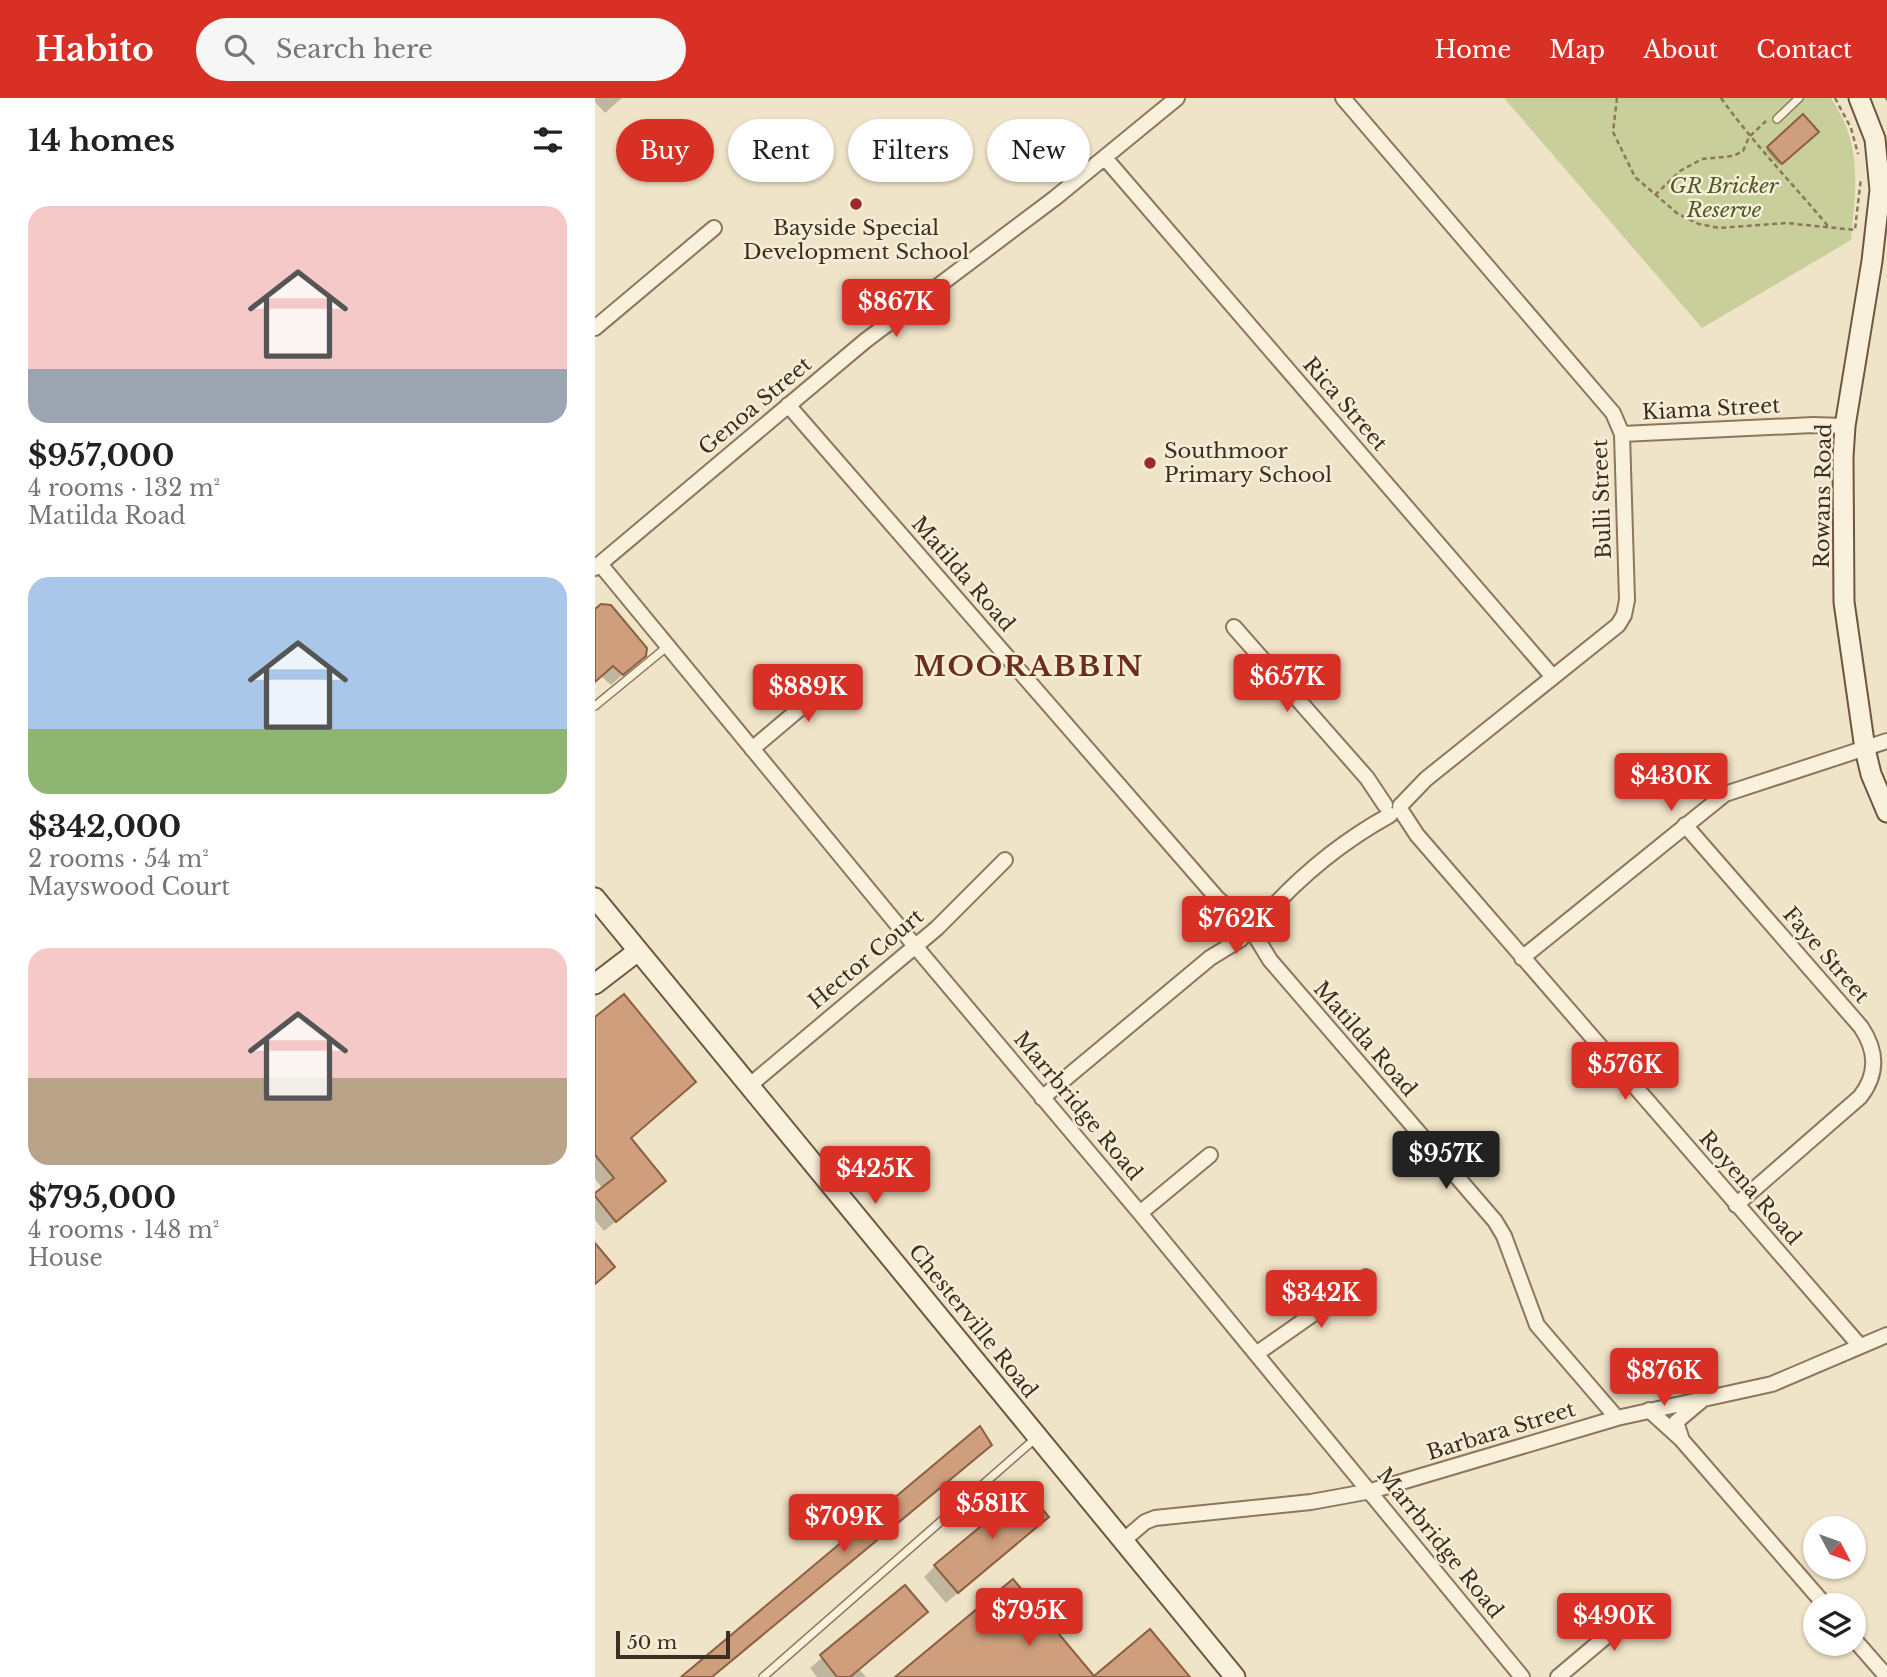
<!DOCTYPE html>
<html lang="en">
<head>
<meta charset="utf-8">
<style>
	body { margin:0; font-family:"Libre Baskerville",serif; background:#f6f6f6; color:#222; height:100vh; display:flex; flex-direction:column; font-size:26px; white-space:nowrap }
	* { box-sizing:border-box; margin:0 }
	p { font-size:23px; color:#767676 }
	.icon { flex:none; width:38px; height:38px; fill:none; stroke:currentColor; stroke-width:2; stroke-linecap:round; stroke-linejoin:round }
	.map { position:relative; flex:1; overflow:hidden }
	.side { display:flex; flex-direction:column; background:#fff; width:595px }
	.side>* { flex:none }
	.top-card { position:absolute; left:21px; top:21px; width:665px; height:63px; display:flex; gap:14px }
	.needle { width:46px; rotate:131deg }
	.buttons { position:absolute; left:1208px; top:1418px; display:grid; gap:14px }
	.buttons a { display:grid; place-items:center; width:63px; height:63px; border-radius:50%; background:#fff; box-shadow:0 2px 5px #0004; font-size:35px }
	.scale { position:absolute; left:21px; bottom:18px; width:114px; box-sizing:border-box; padding-left:7px; border:4px solid #3d2e20; border-top:0; font-size:19px; line-height:24px; white-space:nowrap; color:#3d2e20; -webkit-text-stroke:5px #f7eed8; paint-order:stroke }
	.price { position:absolute; translate:-50% -60px; padding:0 16px; border-radius:7px; background:#d93025; color:#fff; font-size:23px; line-height:46px; filter:drop-shadow(0 2px 4px #0008) }
	.price::after { content:''; position:absolute; left:50%; top:42px; width:21px; height:16px; margin-left:-10px; background:inherit; clip-path:polygon(0 0,100% 0,50% 100%) }
	.price.active { background:#222; color:#fff }
	ul { padding:0; list-style:none }
	li { display:grid; align-content:center; gap:14px; height:371px; padding:0 28px }
	li span { display:grid; place-items:center; height:217px; border-radius:21px; color:#555 }
	li>.icon { margin-inline-start:auto }
	span .icon { width:126px; height:126px; fill:#fffc; stroke-width:1 }
	li b { font-size:30px }
	h2 { display:flex; justify-content:space-between; align-items:center; height:84px; padding:0 28px; font-size:30px }
	.chip { padding:0 24px; border-radius:32px; background:#fff; box-shadow:0 2px 5px #0004; font-size:24px; line-height:63px }
	.chip.active { background:#d93025; color:#fff }
	header { display:flex; align-items:center; gap:42px; box-sizing:border-box; height:98px; padding:0 35px; background:#d93025; color:#fff }
	header strong { font-size:33px }
	nav { display:flex; gap:38px; margin-inline-start:auto; font-size:24px }
	.search { width:490px; height:63px; background:#f6f6f6; display:flex; align-items:center; gap:18px; box-sizing:border-box; padding:0 24px; border-radius:38px; color:#767676; font-size:26px }
	main { display:flex; flex:1; min-height:0 }
	.map>svg:first-child { display:block }
	.green { fill:#c9cf9b }
	.shadow { fill:#0003 }
	.building { fill:#cf9f7d; stroke:#8d5f41; stroke-width:2 }
	.lines { fill:none; stroke-linecap:round; stroke-linejoin:round }
	.lane-casing { stroke:#8d765c; stroke-width:10 }
	.street-casing { stroke:#8d765c; stroke-width:18 }
	.secondary-casing { stroke:#6f573f; stroke-width:23 }
	.path { stroke:#8d765c; stroke-width:2.5; stroke-dasharray:5 3.5; stroke-linecap:butt }
	.lane { stroke:#faf1dc; stroke-width:7 }
	.street { stroke:#faf1dc; stroke-width:14 }
	.secondary { stroke:#faf1dc; stroke-width:19 }
	.poi-dot { fill:#9e2a2b; stroke:#f7eed8; stroke-width:2.5 }
	.labels { text-anchor:middle; dominant-baseline:central; stroke-width:5; stroke-linejoin:round; paint-order:stroke }
	.park-label { font-size:21px; font-style:italic; fill:#4d5a26; stroke:#f7eed8 }
	.poi-label { font-size:21px; fill:#3d2e20; stroke:#f7eed8 }
	.street-label { font-size:21px; fill:#3d2e20; stroke:#f7eed8 }
	.district-label { font-size:28px; font-weight:bold; letter-spacing:2px; fill:#6b2e1e; stroke:#f7eed8 }
</style>
</head>
<body>
<header>
<strong>Habito</strong>
<div class="search"><svg class="icon" aria-label="search" viewBox="0 0 24 24"><circle cx="10" cy="10" r="6"/><path d="M15 15l6 6"/></svg>Search here</div>
<nav><a>Home</a><a>Map</a><a>About</a><a>Contact</a></nav>
</header>
<main>
<section class="side">
<h2>14 homes<svg class="icon" aria-label="filters" viewBox="0 0 24 24"><path d="M4 7h16M4 17h16"/><circle cx="9" cy="7" r="2"/><circle cx="15" cy="17" r="2"/></svg></h2>
<ul>
<li><span style="background:linear-gradient(#f6c9c9 75%,#9aa5b1 0)"><svg class="icon" aria-label="home" viewBox="0 0 24 24"><path d="M3 11l9-7 9 7M6 9v11h12V9"/></svg></span><div><b>$957,000</b><p>4 rooms · 132 m²</p><p>Matilda Road</p></div></li>
<li><span style="background:linear-gradient(#a9c7e8 70%,#8fb573 0)"><svg class="icon" aria-label="home" viewBox="0 0 24 24"><path d="M3 11l9-7 9 7M6 9v11h12V9"/></svg></span><div><b>$342,000</b><p>2 rooms · 54 m²</p><p>Mayswood Court</p></div></li>
<li><span style="background:linear-gradient(#f6c9c9 60%,#b9a48a 0)"><svg class="icon" aria-label="home" viewBox="0 0 24 24"><path d="M3 11l9-7 9 7M6 9v11h12V9"/></svg></span><div><b>$795,000</b><p>4 rooms · 148 m²</p><p>House</p></div></li>
</ul>
</section>
<div class="map">
<svg width="1292" height="1579" viewBox="0 0 1292 1579">
	<rect width="100%" height="100%" fill="#f0e4c8"/>
	<path class="green" d="M909 0H1236C1268 48 1261 88 1256 142L1107 230Z"/>
	<path class="shadow" d="M0 0H27L10 15 0 4Z
		M1208 19 1221 34 1184 67 1171 52Z
		M0 513 49 557 16 587 6 578 0 583Z
		M0 922 35 1041 58 1093 9 1133 0 1122V1098L8 1091 0 1081Z
		M452 1419 351 1505 329 1479 340 1468Z
		M310 1489 331 1514 264 1571 271 1579H222L215 1570Z"/>
	<path class="building" d="M1208 16 1224 34 1187 66 1172 49Z
		M6 506 16 507 52 550 51 558 28 577 18 568 0 584V511Z
		M29 896 101 984 36 1040 71 1083 21 1124 0 1098V1095L19 1080 0 1057V919Z
		M0 1145 20 1169 0 1186Z
		M385 1328 397 1347 117 1579H86Z
		M431 1391 454 1419 363 1495 339 1467Z
		M418 1481 499 1578 555 1531 595 1579H300Z
		M310 1487 333 1514 255 1579H242L225 1557Z"/>
	<g class="lines">
		<defs>
			<path id="lane" d="M1182 21 1204 0
				M0 608 73 548
				M168 1579 441 1340"/>
			<path id="street" d="M748 0 1018 315 1027 336 1032 502 1029 517 1023 527 831 681 805 708
				M510 60 958 579
				M0 230 119 130
				M193 307 622 800 648 822
				M1027 336 1218 327 1250 328
				M5 466 320 848 545 1115 927 1579
				M0 470 270 243 460 100 582 0
				M639 529 772 680 790 707
				M157 651 247 575
				M805 711 822 737 1265 1248
				M1090 727 1266 929C1282 953 1283 976 1265 999L1141 1107
				M658 831C696 786 744 745 795 717
				M658 834 675 862 900 1123 909 1138 942 1227 1022 1320
				M927 860 1130 696 1292 643
				M155 987 342 830 410 762
				M447 1000 615 860 646 841
				M545 1115 615 1057
				M661 1256 771 1179
				M1054 1312 1086 1341 1230 1507
				M1086 1339 1081 1324 1106 1303
				M529 1442 550 1424 560 1420 716 1404 776 1393 1022 1320 1177 1286 1292 1237
				M1258 1540 1292 1579
				M963 1579 1052 1504"/>
			<path id="secondary" d="M1264 0 1280 41 1285 92 1277 163 1250 328 1248 359 1249 504 1270 651 1276 676 1292 714
				M0 800 640 1579
				M0 886 43 853"/>
		</defs>
		<use href="#lane" class="lane-casing"/>
		<use href="#street" class="street-casing"/>
		<use href="#secondary" class="secondary-casing"/>
		<path class="path" d="M1022 0 1018 34 1040 79 1083 116 1104 126 1124 130 1191 125 1260 132 1261 123
			M1126 0C1159 46 1197 85 1233 128
			M1240 0 1256 30 1263 56
			M1291 0 1292 2
			M1060 97 1085 73 1107 61 1138 58 1148 53 1154 39 1171 23
			M1261 122 1266 80"/>
		<use href="#lane" class="lane"/>
		<use href="#street" class="street"/>
		<use href="#secondary" class="secondary"/>
	</g>
	<g class="poi-dot">
		<circle cx="261" cy="106" r="7"/>
		<circle cx="555" cy="365" r="7"/>
	</g>
	<g class="labels">
		<g class="park-label">
			<text x="1129" y="88">GR Bricker<tspan x="1129" dy="24">Reserve</tspan></text>
		</g>
		<g class="poi-label">
			<text x="261" y="130">Bayside Special<tspan x="261" dy="24">Development School</tspan></text>
			<text x="569" y="353" text-anchor="start">Southmoor<tspan x="569" dy="24">Primary School</tspan></text>
		</g>
		<g class="street-label">
			<text transform="translate(750 306) rotate(49)">Rica Street</text>
			<text transform="translate(160 308) rotate(-40)">Genoa Street</text>
			<text transform="translate(1116 311) rotate(-3)">Kiama Street</text>
			<text transform="translate(1228 398) rotate(-89)">Rowans Road</text>
			<text transform="translate(1007 401) rotate(-92)">Bulli Street</text>
			<text transform="translate(368 476) rotate(49)">Matilda Road</text>
			<text transform="translate(1231 857) rotate(49)">Faye Street</text>
			<text transform="translate(271 861) rotate(-40)">Hector Court</text>
			<text transform="translate(770 941) rotate(49)">Matilda Road</text>
			<text transform="translate(483 1008) rotate(50)">Marrbridge Road</text>
			<text transform="translate(1155 1090) rotate(49)">Royena Road</text>
			<text transform="translate(378 1223) rotate(51)">Chesterville Road</text>
			<text transform="translate(906 1333) rotate(-17)">Barbara Street</text>
			<text transform="translate(845 1445) rotate(51)">Marrbridge Road</text>
		</g>
		<g class="district-label">
			<text x="434" y="568">MOORABBIN</text>
		</g>
	</g>
</svg>
<div class="buttons">
<a><svg class="needle" viewBox="-14 -14 28 28"><path d="M0-13l5 13h-10z" fill="#e53935"/><path d="M0 13l5-13h-10z" fill="#767676"/></svg></a>
<a><svg class="icon" aria-label="layers" viewBox="0 0 24 24"><path d="M12 4l9 5-9 5-9-5zM3 14l9 5 9-5"/></svg></a>
</div>
<div class="scale">50 m</div>
<b class="price" style="left:301px;top:241px">$867K</b>
<b class="price" style="left:692px;top:616px">$657K</b>
<b class="price" style="left:213px;top:626px">$889K</b>
<b class="price" style="left:1076px;top:715px">$430K</b>
<b class="price" style="left:641px;top:858px">$762K</b>
<b class="price" style="left:1030px;top:1004px">$576K</b>
<b class="price active" style="left:851px;top:1093px">$957K</b>
<b class="price" style="left:280px;top:1108px">$425K</b>
<b class="price" style="left:726px;top:1232px">$342K</b>
<b class="price" style="left:1069px;top:1310px">$876K</b>
<b class="price" style="left:397px;top:1443px">$581K</b>
<b class="price" style="left:249px;top:1456px">$709K</b>
<b class="price" style="left:434px;top:1550px">$795K</b>
<b class="price" style="left:1019px;top:1555px">$490K</b>
<div class="top-card">
<a class="chip active">Buy</a>
<a class="chip">Rent</a>
<a class="chip">Filters</a>
<a class="chip">New</a>
</div>
</div>
</main>
</body>
</html>
